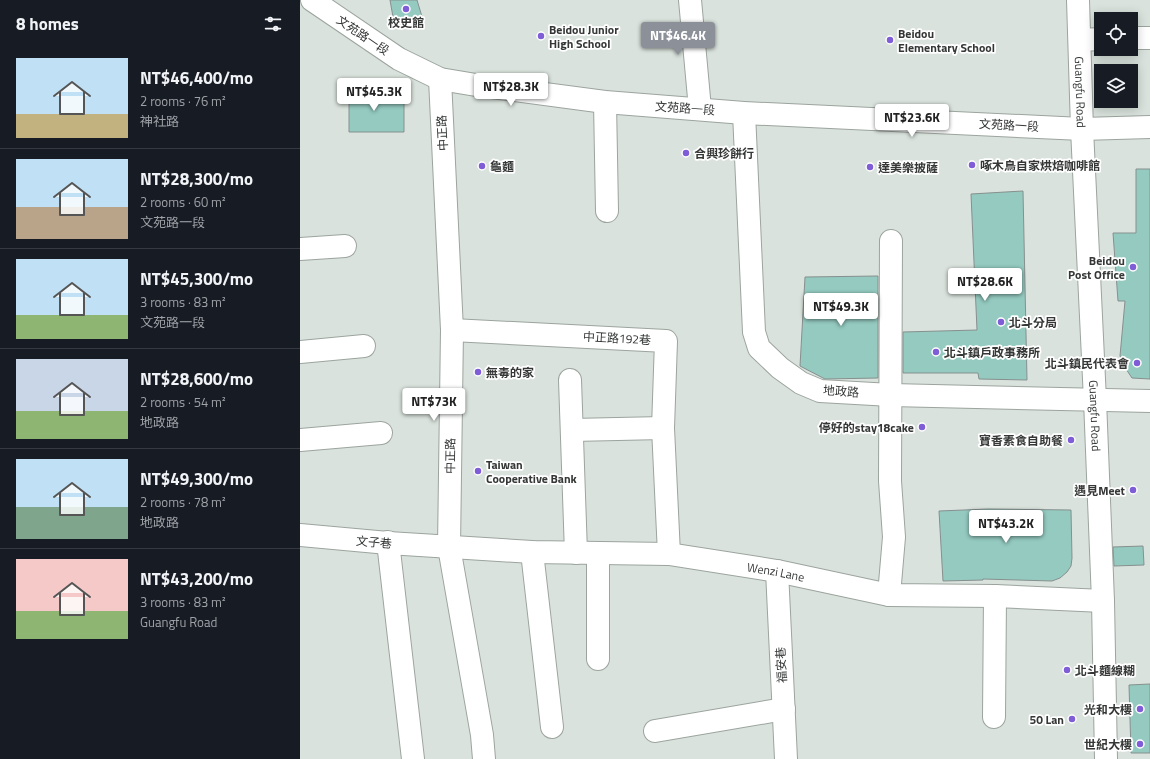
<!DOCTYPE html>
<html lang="en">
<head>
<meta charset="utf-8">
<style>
	body { margin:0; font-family:"Titillium Web","Noto Sans TC",sans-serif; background:#242831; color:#f1f3f6; height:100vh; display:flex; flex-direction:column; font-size:15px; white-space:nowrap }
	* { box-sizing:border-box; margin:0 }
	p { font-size:13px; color:#9ea1a6 }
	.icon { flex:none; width:22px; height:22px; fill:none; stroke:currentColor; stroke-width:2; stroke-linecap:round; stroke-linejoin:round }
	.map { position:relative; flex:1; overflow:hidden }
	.drawer { display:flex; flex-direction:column; background:#171b24; width:300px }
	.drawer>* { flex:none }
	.tools { position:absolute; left:794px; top:12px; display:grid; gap:8px }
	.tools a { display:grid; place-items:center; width:44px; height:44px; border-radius:0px; background:#171b24; box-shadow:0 2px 10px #0003; font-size:20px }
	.price { position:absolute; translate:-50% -34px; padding:0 9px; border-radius:4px; background:#fff; color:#222; font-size:13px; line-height:26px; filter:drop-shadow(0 1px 2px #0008) }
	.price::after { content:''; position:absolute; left:50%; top:24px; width:12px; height:9px; margin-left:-6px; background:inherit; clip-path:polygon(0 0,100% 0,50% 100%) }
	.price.active { background:#8c9099; color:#fff }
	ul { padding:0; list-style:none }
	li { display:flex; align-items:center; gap:12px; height:100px; padding:0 16px }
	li+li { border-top:1px solid #363941 }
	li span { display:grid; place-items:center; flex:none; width:112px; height:80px; border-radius:0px; color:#555 }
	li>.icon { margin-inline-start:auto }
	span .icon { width:48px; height:48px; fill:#fffc; stroke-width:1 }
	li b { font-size:17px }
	h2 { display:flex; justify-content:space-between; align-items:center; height:48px; padding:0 16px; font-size:17px }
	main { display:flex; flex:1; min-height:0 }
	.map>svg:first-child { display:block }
	.building { fill:#94cac0; stroke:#86908e }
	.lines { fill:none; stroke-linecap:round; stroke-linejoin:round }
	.minor-casing { stroke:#9ca49e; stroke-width:24 }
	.minor { stroke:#fff; stroke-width:22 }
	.poi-dot { fill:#7f5dd7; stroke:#fff; stroke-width:1.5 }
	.labels { text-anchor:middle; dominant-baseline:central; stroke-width:3.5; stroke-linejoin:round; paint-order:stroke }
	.poi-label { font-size:12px; font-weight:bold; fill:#343735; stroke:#fff; text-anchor:start }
	.street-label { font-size:12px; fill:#343735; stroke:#fff }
</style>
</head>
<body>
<main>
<section class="drawer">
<h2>8 homes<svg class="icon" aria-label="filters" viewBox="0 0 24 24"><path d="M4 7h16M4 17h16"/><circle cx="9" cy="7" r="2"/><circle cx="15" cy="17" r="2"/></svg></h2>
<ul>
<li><span style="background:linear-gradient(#bfe0f5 70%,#c2b280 0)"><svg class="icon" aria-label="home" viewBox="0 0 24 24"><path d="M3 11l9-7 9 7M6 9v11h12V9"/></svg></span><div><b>NT$46,400/mo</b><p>2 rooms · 76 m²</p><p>神社路</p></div></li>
<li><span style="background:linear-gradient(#bfe0f5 60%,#b9a48a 0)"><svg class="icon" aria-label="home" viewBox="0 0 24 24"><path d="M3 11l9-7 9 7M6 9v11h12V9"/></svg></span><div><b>NT$28,300/mo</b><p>2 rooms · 60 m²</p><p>文苑路一段</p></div></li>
<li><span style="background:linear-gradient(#bfe0f5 70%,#8fb573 0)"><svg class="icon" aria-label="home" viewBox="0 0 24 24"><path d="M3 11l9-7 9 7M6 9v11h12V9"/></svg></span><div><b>NT$45,300/mo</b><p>3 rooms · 83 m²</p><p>文苑路一段</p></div></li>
<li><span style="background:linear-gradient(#c9d6e8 65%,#8fb573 0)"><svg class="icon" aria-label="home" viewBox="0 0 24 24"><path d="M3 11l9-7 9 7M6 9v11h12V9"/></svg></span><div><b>NT$28,600/mo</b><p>2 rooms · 54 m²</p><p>地政路</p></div></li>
<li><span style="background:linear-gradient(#bfe0f5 60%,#7fa58c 0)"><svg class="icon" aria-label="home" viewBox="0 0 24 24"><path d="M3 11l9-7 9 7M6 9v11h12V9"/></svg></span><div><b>NT$49,300/mo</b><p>2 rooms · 78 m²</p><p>地政路</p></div></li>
<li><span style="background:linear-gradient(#f6c9c9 65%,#8fb573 0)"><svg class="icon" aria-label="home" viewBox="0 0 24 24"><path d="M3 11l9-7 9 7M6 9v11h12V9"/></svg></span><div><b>NT$43,200/mo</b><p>3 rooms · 83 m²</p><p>Guangfu Road</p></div></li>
</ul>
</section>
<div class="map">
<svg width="850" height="759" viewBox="0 0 850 759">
	<rect width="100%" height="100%" fill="#d9e2dc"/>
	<path class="building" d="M90 0H117L123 20 93 17Z
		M49 85H70V98H104V132H49Z
		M836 169H850V379L832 378 826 369 820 356 825 301H818L813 233H836Z
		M723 191 727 380 679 379 678 373H603V332L677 330 671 194Z
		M578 276V378L525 379 500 366 505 277Z
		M688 509 771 510 772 558 771 566 767 572 760 578 752 581 683 579V580L643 581 639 511Z
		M843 546 844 565 814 566 813 547Z
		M850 684V753H831L829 685Z"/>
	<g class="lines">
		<defs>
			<g id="minor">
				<path d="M12 0 99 59 140 79 176 85 305 102 444 113 782 129 850 127"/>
				<path d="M390 0 400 109"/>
				<path id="s1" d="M778 0 782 129 795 400 803 601 806 759"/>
				<path d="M831 38H850"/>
				<path d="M780 40 801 39"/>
				<path d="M140 79 152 330 149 547 182 735 184 759"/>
				<path d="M305 102 307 211"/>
				<path d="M444 113 454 332 459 348 480 368 501 383 520 391 591 395 850 401"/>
				<path d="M0 249 45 246"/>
				<path d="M152 330 366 341 363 428 369 554"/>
				<path d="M0 352 64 346"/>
				<path d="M270 380 276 553"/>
				<path d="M272 430 363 428"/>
				<path d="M0 440 81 433"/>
				<path id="s2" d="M0 535 88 543 232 552 369 554 477 571 589 595 695 596 803 601"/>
				<path d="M88 542 113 759"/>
				<path d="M232 552 252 727"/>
				<path d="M298 554V659"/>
				<path d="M477 571 486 759"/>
				<path d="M589 595 594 537 590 481 591 241"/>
				<path d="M694 717 695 596"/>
				<path d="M355 731 484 709"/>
			</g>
		</defs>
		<use href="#minor" class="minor-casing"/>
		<use href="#minor" class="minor"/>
	</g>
	<g class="poi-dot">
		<circle cx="106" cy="9" r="4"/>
		<circle cx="241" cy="36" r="4"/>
		<circle cx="590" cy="40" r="4"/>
		<circle cx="386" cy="153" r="4"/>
		<circle cx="672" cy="165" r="4"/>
		<circle cx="182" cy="166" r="4"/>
		<circle cx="570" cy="167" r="4"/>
		<circle cx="833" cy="267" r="4"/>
		<circle cx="701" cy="322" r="4"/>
		<circle cx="636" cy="352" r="4"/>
		<circle cx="837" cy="363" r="4"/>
		<circle cx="178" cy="372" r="4"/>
		<circle cx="622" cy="427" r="4"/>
		<circle cx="771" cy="440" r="4"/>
		<circle cx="178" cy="471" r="4"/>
		<circle cx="833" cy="490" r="4"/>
		<circle cx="767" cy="670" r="4"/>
		<circle cx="840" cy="709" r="4"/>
		<circle cx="772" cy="719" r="4"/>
		<circle cx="840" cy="744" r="4"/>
	</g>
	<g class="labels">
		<g class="poi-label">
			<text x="106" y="22" text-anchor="middle">校史館</text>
			<text x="249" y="29">Beidou Junior<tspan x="249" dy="14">High School</tspan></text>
			<text x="598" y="33">Beidou<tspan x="598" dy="14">Elementary School</tspan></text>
			<text x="394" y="153">合興珍餅行</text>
			<text x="680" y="165">啄木鳥自家烘焙咖啡館</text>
			<text x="190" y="166">龜麵</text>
			<text x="578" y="167">達美樂披薩</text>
			<text x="825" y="260" text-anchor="end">Beidou<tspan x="825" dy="14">Post Office</tspan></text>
			<text x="709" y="322">北斗分局</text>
			<text x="644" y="352">北斗鎮戶政事務所</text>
			<text x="829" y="363" text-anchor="end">北斗鎮民代表會</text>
			<text x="186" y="372">無毒的家</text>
			<text x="614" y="427" text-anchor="end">停好的stay18cake</text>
			<text x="763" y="440" text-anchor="end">寶香素食自助餐</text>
			<text x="186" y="464">Taiwan<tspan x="186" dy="14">Cooperative Bank</tspan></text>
			<text x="825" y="490" text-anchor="end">遇見Meet</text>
			<text x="775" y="670">北斗麵線糊</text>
			<text x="832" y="709" text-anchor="end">光和大樓</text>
			<text x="764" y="719" text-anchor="end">50 Lan</text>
			<text x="832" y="744" text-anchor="end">世紀大樓</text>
		</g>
		<g class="street-label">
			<text transform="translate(63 35) rotate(34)">文苑路一段</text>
			<text stroke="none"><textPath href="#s1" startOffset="92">Guangfu Road</textPath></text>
			<text transform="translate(385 108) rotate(4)">文苑路一段</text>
			<text transform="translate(709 125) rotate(3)">文苑路一段</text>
			<text transform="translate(142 133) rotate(-93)">中正路</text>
			<text transform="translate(317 338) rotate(3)">中正路192巷</text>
			<text transform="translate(541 391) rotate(4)">地政路</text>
			<text stroke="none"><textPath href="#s1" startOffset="416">Guangfu Road</textPath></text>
			<text transform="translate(150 456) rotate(-89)">中正路</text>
			<text transform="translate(74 542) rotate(5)">文子巷</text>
			<text stroke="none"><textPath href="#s2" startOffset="478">Wenzi Lane</textPath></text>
			<text transform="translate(481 665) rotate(-93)">福安巷</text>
		</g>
	</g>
</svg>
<div class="tools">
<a><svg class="icon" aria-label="locate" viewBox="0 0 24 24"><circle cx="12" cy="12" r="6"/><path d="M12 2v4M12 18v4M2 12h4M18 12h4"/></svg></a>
<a><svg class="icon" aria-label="layers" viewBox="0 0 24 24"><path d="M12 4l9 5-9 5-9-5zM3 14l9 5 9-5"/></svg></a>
</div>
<b class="price active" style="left:378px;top:56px">NT$46.4K</b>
<b class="price" style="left:211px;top:107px">NT$28.3K</b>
<b class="price" style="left:74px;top:112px">NT$45.3K</b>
<b class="price" style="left:612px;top:138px">NT$23.6K</b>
<b class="price" style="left:685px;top:302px">NT$28.6K</b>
<b class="price" style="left:541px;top:327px">NT$49.3K</b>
<b class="price" style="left:134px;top:422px">NT$73K</b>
<b class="price" style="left:706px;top:544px">NT$43.2K</b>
</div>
</main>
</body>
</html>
